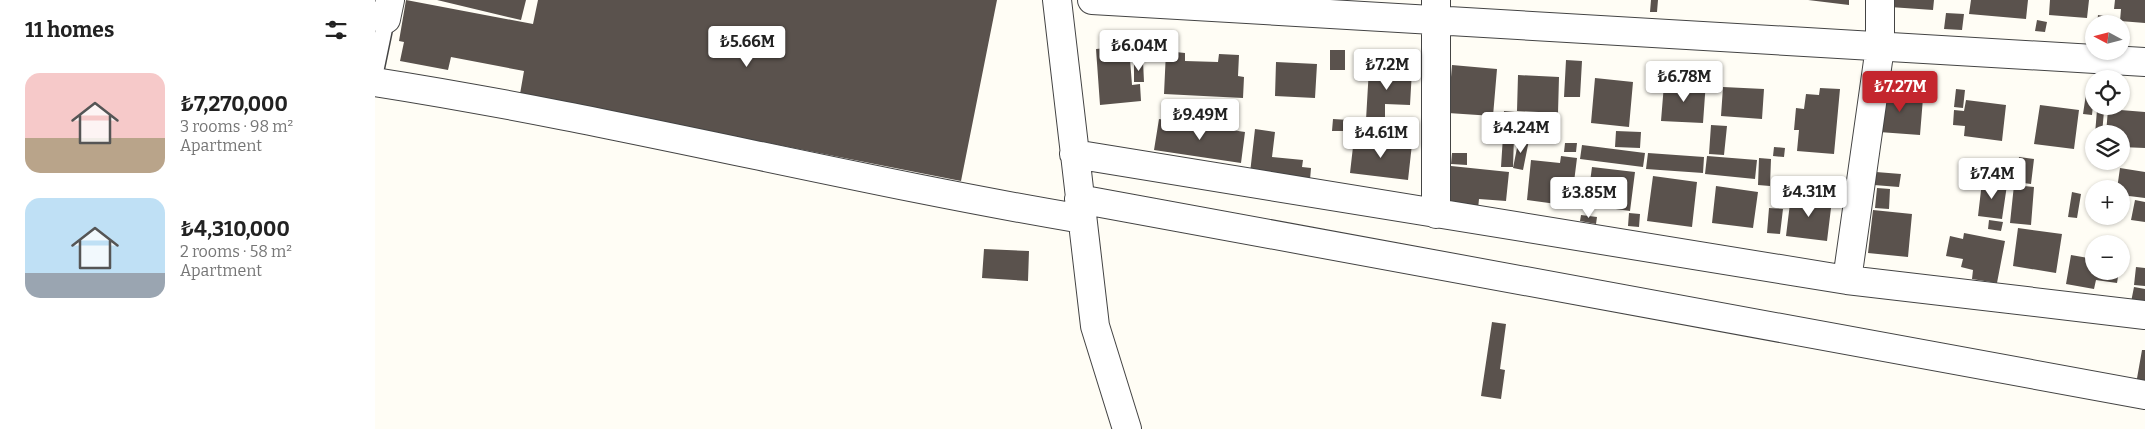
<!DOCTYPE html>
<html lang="en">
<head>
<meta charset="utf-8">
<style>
	body { margin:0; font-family:Bitter,serif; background:#f6f6f6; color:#222; height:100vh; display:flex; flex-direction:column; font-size:19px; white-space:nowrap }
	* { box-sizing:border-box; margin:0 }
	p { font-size:16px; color:#767676 }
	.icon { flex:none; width:28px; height:28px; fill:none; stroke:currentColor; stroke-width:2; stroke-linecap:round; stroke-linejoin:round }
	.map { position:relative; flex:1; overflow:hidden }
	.sheet { display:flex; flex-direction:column; background:#fff; width:375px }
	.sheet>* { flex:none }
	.needle { width:32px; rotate:277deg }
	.buttons { position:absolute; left:1710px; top:15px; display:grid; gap:10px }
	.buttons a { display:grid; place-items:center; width:45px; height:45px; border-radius:50%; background:#fff; box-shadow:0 1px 4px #0004; font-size:25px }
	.price { position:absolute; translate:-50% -42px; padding:0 11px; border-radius:5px; background:#fff; color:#222; font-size:16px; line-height:32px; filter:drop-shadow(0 1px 2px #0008) }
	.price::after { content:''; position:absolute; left:50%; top:30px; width:15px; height:11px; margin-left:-8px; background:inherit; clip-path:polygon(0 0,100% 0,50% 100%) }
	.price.selected { background:#c4262e; color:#fff }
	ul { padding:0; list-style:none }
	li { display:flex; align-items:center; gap:15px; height:125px; padding:0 25px }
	li span { display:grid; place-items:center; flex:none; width:140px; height:100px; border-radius:15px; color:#555 }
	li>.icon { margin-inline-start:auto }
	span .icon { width:60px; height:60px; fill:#fffc; stroke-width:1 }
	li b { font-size:21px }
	h2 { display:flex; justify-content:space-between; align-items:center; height:60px; padding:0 25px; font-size:21px }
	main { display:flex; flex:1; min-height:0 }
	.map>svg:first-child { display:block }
	.building { fill:#5a524d }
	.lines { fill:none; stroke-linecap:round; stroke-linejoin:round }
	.service-casing { stroke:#444; stroke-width:19 }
	.minor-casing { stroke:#444; stroke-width:30 }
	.service { stroke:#fff; stroke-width:16 }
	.minor { stroke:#fff; stroke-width:28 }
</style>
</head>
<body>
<main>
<section class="sheet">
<h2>11 homes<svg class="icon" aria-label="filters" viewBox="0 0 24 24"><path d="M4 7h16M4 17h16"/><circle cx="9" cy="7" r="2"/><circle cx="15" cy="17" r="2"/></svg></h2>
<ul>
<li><span style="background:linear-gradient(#f6c9c9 65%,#b9a48a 0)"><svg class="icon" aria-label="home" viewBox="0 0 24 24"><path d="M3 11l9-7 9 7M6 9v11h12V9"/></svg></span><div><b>₺7,270,000</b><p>3 rooms · 98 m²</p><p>Apartment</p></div></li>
<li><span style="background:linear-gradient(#bfe0f5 75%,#9aa5b1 0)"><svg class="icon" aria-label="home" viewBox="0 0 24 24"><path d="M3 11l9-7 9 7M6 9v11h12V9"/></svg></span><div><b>₺4,310,000</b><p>2 rooms · 58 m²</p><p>Apartment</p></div></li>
</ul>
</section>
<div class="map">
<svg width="1770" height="429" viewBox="0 0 1770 429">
	<rect width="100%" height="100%" fill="#fffdf5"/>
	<path class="building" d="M31 0 158 24 163 0H622L586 181 145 94 149 71 76 57 73 70 25 61 29 42 24 41Z
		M62 0H151L146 20Z
		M1276 0H1283L1282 12H1275Z
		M1433 0H1474V5Z
		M1515 0H1559L1558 10 1515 7Z
		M1596 0H1653L1651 19 1594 14Z
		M1675 0H1714L1712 18 1674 15Z
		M1740 0H1770V23L1745 21 1746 9H1739Z
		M1571 13 1589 14 1587 30 1569 29Z
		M1723 15 1735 17 1734 24H1722Z
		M1662 20 1672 22 1670 32 1660 31Z
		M754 46 757 85 765 84 766 101 725 105 721 49Z
		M955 50H970V70H955Z
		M791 51 810 53V61L843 62 844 54 864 55 863 76 869 77 868 98 789 94Z
		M1191 60 1207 61 1205 97H1189Z
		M759 61H768L769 82H759Z
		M901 62 942 64 940 98 900 96Z
		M1077 65 1122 69 1118 116 1073 113Z
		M994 68 1037 70 1035 105 1010 104V121L991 120Z
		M1143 75 1184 77 1183 113 1142 111Z
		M1220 78 1258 82 1254 127 1216 123Z
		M1314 80 1331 81 1328 123 1286 121 1289 84 1313 86Z
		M1508 83 1521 84 1520 95 1548 98 1545 135 1504 132Z
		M1348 87 1389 89 1387 119 1346 116Z
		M1445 88 1465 89 1459 154 1422 151 1424 130H1419L1421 108 1429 109 1431 94 1444 95Z
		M1581 89 1590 90 1588 108 1579 107Z
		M1711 94 1719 95 1717 115 1708 114Z
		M1591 100 1631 105 1627 141 1589 136 1590 126 1578 125 1579 110 1589 111Z
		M1665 105 1704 110 1699 149 1659 144Z
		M1733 109 1770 112V148L1746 147V134H1731Z
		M1722 110 1729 111 1727 134H1720Z
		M1129 111 1140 112 1138 133 1127 132Z
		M784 119 870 132 866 163 779 150Z
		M958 119 974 120 973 131H957Z
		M1154 121 1155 135H1142V122Z
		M1336 125 1352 126 1349 155 1334 154Z
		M880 129 900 132 897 157 928 160 927 167 936 168 935 180 875 173Z
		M1241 131 1266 132 1265 148 1240 147Z
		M1128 136H1139L1138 167H1126Z
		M979 138 1037 144 1033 180 975 173Z
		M1144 138 1154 140 1148 170 1138 168Z
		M1190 143H1202L1201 152H1189Z
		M1207 145 1270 153 1268 167 1205 159Z
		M1399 147 1410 148 1409 157 1398 156Z
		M1077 153H1092V165L1076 164Z
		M1273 153 1329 157 1328 173 1271 169Z
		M1186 156 1202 158 1196 206 1152 200 1156 160 1185 163Z
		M1332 156 1382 160 1380 179 1330 174Z
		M1644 157 1659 159 1656 184 1641 182Z
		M1384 158 1396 159 1395 186 1383 185Z
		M1076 166 1134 172 1131 201 1104 199 1103 209 1072 206Z
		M1217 167 1260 172 1255 211 1212 205Z
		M1745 168 1770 172V198L1746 195V189H1742Z
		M1501 172 1526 174 1524 187 1499 185Z
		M1278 176 1322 182 1317 227 1272 221Z
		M1607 182 1632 185 1627 219 1603 216Z
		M1639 185 1659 187 1656 225 1635 223Z
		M1341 186 1383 192 1378 228 1337 223Z
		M1502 188 1515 189 1514 209 1500 208Z
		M1697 192 1706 194 1702 218 1693 217Z
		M1416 195 1457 200 1452 241 1411 236Z
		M1760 200 1770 202V222L1756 220Z
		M1394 208 1408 209 1405 234 1392 233Z
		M1498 210 1537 214 1533 257 1493 253Z
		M1254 213 1265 214 1264 227 1253 226Z
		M1206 215 1222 217 1221 224 1205 221Z
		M1614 220 1628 222 1626 231 1613 229Z
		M1643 228 1687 234 1681 273 1638 266Z
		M1589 233 1630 241 1622 283 1597 279 1598 270 1586 267 1588 259 1571 256 1575 236 1588 239Z
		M609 249 654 251 653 281 607 278Z
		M1696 255 1719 259V271H1744L1742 283 1721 280 1719 289 1691 284Z
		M1761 267 1770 268V286L1759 285Z
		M1759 287 1770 289V304L1756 302Z
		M1117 322 1131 324 1125 369 1130 370 1126 399 1106 396Z
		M1767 350H1770V385L1761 384Z"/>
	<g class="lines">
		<defs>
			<path id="service" d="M0 72 11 19"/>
			<path id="minor" d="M682 0 720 326 752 429
				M717 0 1770 62
				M1061 0V214
				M0 16 11 19 15 0
				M0 82C237 119 470 179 707 219
				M699 154 1472 280 1770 315
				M704 199 1770 395
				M1472 280 1505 47V0"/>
		</defs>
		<use href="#service" class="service-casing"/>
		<use href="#minor" class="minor-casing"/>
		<use href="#service" class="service"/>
		<use href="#minor" class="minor"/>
	</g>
</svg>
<div class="buttons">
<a><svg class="needle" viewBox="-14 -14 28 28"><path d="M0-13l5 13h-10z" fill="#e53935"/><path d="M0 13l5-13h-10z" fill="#767676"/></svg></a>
<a><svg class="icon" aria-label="locate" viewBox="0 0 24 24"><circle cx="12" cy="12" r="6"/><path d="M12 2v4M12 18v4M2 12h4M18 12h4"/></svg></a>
<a><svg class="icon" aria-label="layers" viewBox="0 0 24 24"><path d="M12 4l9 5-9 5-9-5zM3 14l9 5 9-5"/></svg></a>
<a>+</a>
<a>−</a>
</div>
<b class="price" style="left:372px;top:68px">₺5.66M</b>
<b class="price" style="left:764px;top:72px">₺6.04M</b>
<b class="price" style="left:1012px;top:91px">₺7.2M</b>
<b class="price" style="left:1309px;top:103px">₺6.78M</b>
<b class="price selected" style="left:1525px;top:113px">₺7.27M</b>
<b class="price" style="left:825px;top:141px">₺9.49M</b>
<b class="price" style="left:1146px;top:154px">₺4.24M</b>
<b class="price" style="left:1006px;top:159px">₺4.61M</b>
<b class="price" style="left:1617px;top:200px">₺7.4M</b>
<b class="price" style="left:1434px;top:218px">₺4.31M</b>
<b class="price" style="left:1214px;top:219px">₺3.85M</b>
</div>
</main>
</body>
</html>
